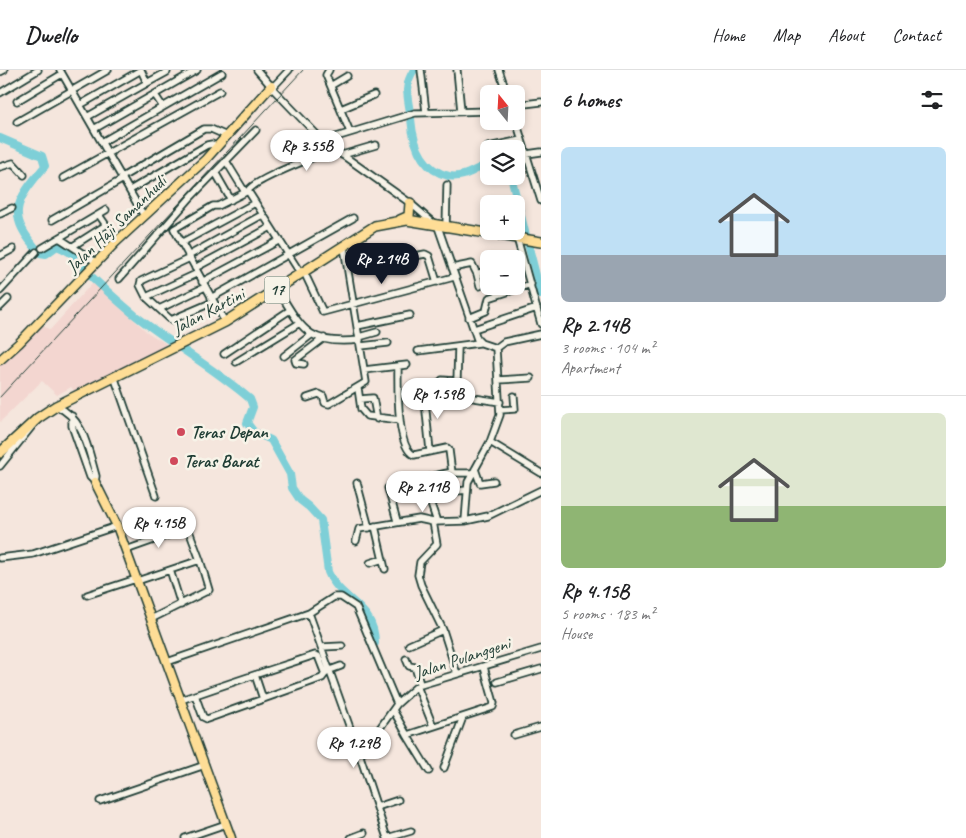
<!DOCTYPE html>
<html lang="en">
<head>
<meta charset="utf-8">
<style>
	body { margin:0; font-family:Caveat,sans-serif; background:#f6f6f6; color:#202124; height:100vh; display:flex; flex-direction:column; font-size:19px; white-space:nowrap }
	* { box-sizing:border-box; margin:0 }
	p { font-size:16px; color:#757577 }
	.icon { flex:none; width:28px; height:28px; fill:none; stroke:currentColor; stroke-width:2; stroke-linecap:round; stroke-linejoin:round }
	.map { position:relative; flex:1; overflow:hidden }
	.side { display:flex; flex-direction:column; background:#fff; width:425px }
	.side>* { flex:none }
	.needle { width:32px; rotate:342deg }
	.fabs { position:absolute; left:480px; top:15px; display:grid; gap:10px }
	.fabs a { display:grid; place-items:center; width:45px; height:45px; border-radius:8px; background:#fff; box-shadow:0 2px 8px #0003; font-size:25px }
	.price { position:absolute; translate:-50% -42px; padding:0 11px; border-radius:18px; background:#fff; color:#222; font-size:16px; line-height:32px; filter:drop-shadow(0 1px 2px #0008) }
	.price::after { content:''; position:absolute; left:50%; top:30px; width:15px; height:11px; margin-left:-8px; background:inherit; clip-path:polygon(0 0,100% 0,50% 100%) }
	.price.on { background:#111827; color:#fff }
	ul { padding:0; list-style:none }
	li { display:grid; align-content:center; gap:10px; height:265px; padding:0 20px }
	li+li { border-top:1px solid #e0e0e0 }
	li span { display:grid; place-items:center; height:155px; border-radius:8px; color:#555 }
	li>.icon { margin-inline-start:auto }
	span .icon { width:90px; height:90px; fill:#fffc; stroke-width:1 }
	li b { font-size:21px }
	h2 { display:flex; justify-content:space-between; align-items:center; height:60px; padding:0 20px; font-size:21px }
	header { display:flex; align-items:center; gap:30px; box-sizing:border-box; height:70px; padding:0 25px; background:#fff; border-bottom:1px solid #e0e0e0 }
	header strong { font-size:24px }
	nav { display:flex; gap:28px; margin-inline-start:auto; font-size:18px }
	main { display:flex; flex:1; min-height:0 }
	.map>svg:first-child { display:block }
	.built { fill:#f3d6d0 }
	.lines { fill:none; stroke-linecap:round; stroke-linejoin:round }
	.river { stroke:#7ecfd7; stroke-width:8 }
	.minor-casing { stroke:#1f3d34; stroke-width:9 }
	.major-casing { stroke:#1f3d34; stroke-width:11 }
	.highway-casing { stroke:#1f3d34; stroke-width:12 }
	.minor { stroke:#f7f3e8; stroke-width:5.5 }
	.major { stroke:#fedd96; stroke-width:8 }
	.highway { stroke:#fedd96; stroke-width:9 }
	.rail { stroke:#1f3d34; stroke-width:1 }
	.poi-dot { fill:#d1495b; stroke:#f7f3e8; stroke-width:2 }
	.labels { text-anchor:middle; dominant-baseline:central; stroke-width:5; stroke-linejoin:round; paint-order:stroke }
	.shield { fill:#f7f3e8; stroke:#60746a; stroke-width:1 }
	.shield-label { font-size:16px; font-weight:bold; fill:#1f3d34 }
	.street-label { font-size:18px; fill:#1f3d34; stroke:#f7f3e8 }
	.poi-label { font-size:18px; font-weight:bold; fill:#1f3d34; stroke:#f7f3e8; text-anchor:start }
</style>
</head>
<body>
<header>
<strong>Dwello</strong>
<nav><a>Home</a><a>Map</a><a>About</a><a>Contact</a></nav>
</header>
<main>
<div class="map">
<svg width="541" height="768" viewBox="0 0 541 768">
	<rect width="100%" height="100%" fill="#f5e6dd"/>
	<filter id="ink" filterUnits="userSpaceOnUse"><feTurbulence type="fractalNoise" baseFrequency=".02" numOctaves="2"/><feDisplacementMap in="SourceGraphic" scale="10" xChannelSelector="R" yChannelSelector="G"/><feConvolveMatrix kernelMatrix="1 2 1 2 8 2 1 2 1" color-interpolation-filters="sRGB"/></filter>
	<g filter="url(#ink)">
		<path class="built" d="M94 211 147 262 168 275 74 321 71 317 57 325 42 311 0 352V295L41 254 50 260Z"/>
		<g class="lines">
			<path class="river" d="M414 0C402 17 409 30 411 49 413 73 421 100 449 106 465 109 475 98 489 94
				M0 68 42 86 45 96C14 133 6 145 40 183L46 184 57 176C81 186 78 192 93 208 107 221 121 234 136 246 173 275 214 298 250 329L253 337 247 353 254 362 271 370 290 404 292 418 300 430 309 437 321 450 328 502C340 531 375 535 375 573
				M511 106 541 225"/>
			<defs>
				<path id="minor" d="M60 0 144 146
					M257 0 271 16 272 15
					M289 0 272 18 323 71 410 133 438 157 477 269 481 273 496 278 500 345 490 372 541 403
					M329 0 326 5 350 62
					M421 0 426 42
					M457 0 461 41
					M499 0 507 24
					M0 2 4 0
					M147 13 167 2
					M332 15 347 6
					M0 23 38 0
					M155 25 163 37
					M17 31 62 4
					M80 35 141 0
					M516 35 541 32
					M341 39 374 25
					M87 47 147 13 141 0
					M516 51 541 131
					M17 52 108 0
					M94 59 197 0
					M323 71 415 43 489 41
					M102 72 222 3
					M488 77 521 70
					M285 83 319 68
					M527 84 541 82
					M342 85 376 75
					M226 91 245 122
					M0 97 13 93 24 105
					M215 102 231 130
					M122 107 204 59H211L227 66
					M63 108 220 21
					M130 120 207 75 212 74 216 77
					M248 121C254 109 318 86 333 79
					M0 144 12 138
					M52 150 123 109
					M446 158 447 115
					M59 168 96 192
					M517 168 541 254
					M181 173 255 133
					M73 176 106 155 99 145
					M42 178 106 140
					M0 186 13 179
					M188 186 262 145
					M415 186 425 184 429 186 437 212
					M190 188 141 211 140 215 146 227 171 250 213 232
					M195 198 271 157
					M452 198 472 194 477 204 489 199
					M304 202 323 242 454 207
					M477 204 480 216
					M119 209 191 127 256 60
					M202 212 280 170
					M278 220C302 259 308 276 360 270
					M0 221 36 182
					M146 227 198 203
					M211 228 353 148
					M0 237 8 229
					M159 239 205 217
					M469 248 486 241 489 228 531 214
					M225 252 174 159 213 136H218L248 121 301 204
					M357 256 410 245
					M474 259 537 238
					M359 267 377 262
					M361 276 388 273
					M496 278 504 272 541 264
					M418 281 479 273
					M224 284 290 240
					M284 286 311 265
					M236 292 298 254
					M304 294 296 293 295 290 324 268
					M398 296 407 295
					M364 300 398 296C398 314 396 378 414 385L447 378 449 380 452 403H471
					M114 306 156 426
					M498 310 531 308
					M457 311V322L461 326 500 332
					M358 318 361 339 367 346 400 350
					M307 328 319 324 323 326 325 333 329 334 366 312 344 177
					M360 329 373 328 377 349
					M56 336C84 348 88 379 96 406L95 412
					M500 340 515 339 514 326
					M72 346V356L90 407 95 412
					M430 381 424 322 435 320 442 310 457 311 458 277
					M0 396 33 355
					M475 399 480 413 494 411
					M357 413 369 458
					M395 413C409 414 436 405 452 402
					M388 418 397 451
					M438 423 467 420
					M429 428 437 452
					M465 451 488 446 541 420
					M375 456 385 499
					M356 471 359 459 419 449 433 452
					M126 480 188 458 200 490
					M0 488 33 484 117 456
					M370 493 383 489
					M170 500 181 535
					M137 511 200 490 209 520 151 549
					M87 525 136 509
					M309 543 334 527H341L356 537 397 634
					M409 575 443 560
					M322 577 342 576
					M406 589 409 596 415 597 420 614
					M167 592 309 543 360 686
					M330 600 341 596
					M457 604 443 560 421 515 418 505 420 492 437 474 433 452 465 451 468 412 490 372
					M255 605 263 629
					M497 612 541 599
					M417 616 433 656
					M181 630C226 614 270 600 315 585L318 586 325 604 322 608 207 649 203 647 195 625
					M393 640 407 665 493 637 494 633 484 597
					M407 665 429 701
					M514 665 541 657
					M444 698 463 647
					M100 731 205 695
					M377 737 398 730
					M185 768 226 754
					M351 768 364 763
					M387 768 360 686 397 634 417 616 541 579
					M387 768 411 761"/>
				<path id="major" d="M0 290 19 273 116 172 206 89 271 16
					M95 412 117 456 231 768"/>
				<path id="highway" d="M400 150 409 146 410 133
					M0 383 38 348 56 336 225 252 375 156 407 150 541 172"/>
			</defs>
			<use href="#minor" class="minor-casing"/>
			<use href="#major" class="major-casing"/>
			<use href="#highway" class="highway-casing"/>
			<use href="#minor" class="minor"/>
			<use href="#major" class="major"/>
			<use href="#highway" class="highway"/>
			<path class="rail" d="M0 327 303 0"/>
		</g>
	</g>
	<g class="poi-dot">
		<circle cx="181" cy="362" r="5"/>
		<circle cx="174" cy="391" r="5"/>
	</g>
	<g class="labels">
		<rect class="shield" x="264.5" y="206.5" width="25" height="27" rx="4"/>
		<g class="shield-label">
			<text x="277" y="220">17</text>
		</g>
		<g class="street-label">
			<text transform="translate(116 154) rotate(-44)">Jalan Haji Samanhudi</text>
			<text transform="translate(208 241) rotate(-28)">Jalan Kartini</text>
			<text transform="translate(462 588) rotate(-18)">Jalan Pulanggeni</text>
		</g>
		<g class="poi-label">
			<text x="191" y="362">Teras Depan</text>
			<text x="184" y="391">Teras Barat</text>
		</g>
	</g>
</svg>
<div class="fabs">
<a><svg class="needle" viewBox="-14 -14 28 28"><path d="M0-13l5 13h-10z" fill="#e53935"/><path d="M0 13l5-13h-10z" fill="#757577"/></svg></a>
<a><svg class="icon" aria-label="layers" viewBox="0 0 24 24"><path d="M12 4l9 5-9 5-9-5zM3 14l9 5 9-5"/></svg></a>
<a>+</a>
<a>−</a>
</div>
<b class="price" style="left:307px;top:102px">Rp 3.55B</b>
<b class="price on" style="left:382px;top:215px">Rp 2.14B</b>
<b class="price" style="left:438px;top:350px">Rp 1.59B</b>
<b class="price" style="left:423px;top:443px">Rp 2.11B</b>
<b class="price" style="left:159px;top:479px">Rp 4.15B</b>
<b class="price" style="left:354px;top:699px">Rp 1.29B</b>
</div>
<section class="side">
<h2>6 homes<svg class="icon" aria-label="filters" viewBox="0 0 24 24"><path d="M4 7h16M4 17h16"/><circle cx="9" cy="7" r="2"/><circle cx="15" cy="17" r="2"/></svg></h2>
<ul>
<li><span style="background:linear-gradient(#bfe0f5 70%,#9aa5b1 0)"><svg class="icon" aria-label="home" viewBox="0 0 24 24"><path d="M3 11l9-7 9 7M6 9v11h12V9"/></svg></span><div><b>Rp 2.14B</b><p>3 rooms · 104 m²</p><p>Apartment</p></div></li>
<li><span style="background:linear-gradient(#dfe7d0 60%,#8fb573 0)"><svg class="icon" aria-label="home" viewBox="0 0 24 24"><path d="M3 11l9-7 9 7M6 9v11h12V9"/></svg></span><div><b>Rp 4.15B</b><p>5 rooms · 183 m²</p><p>House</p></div></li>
</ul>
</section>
</main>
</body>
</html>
